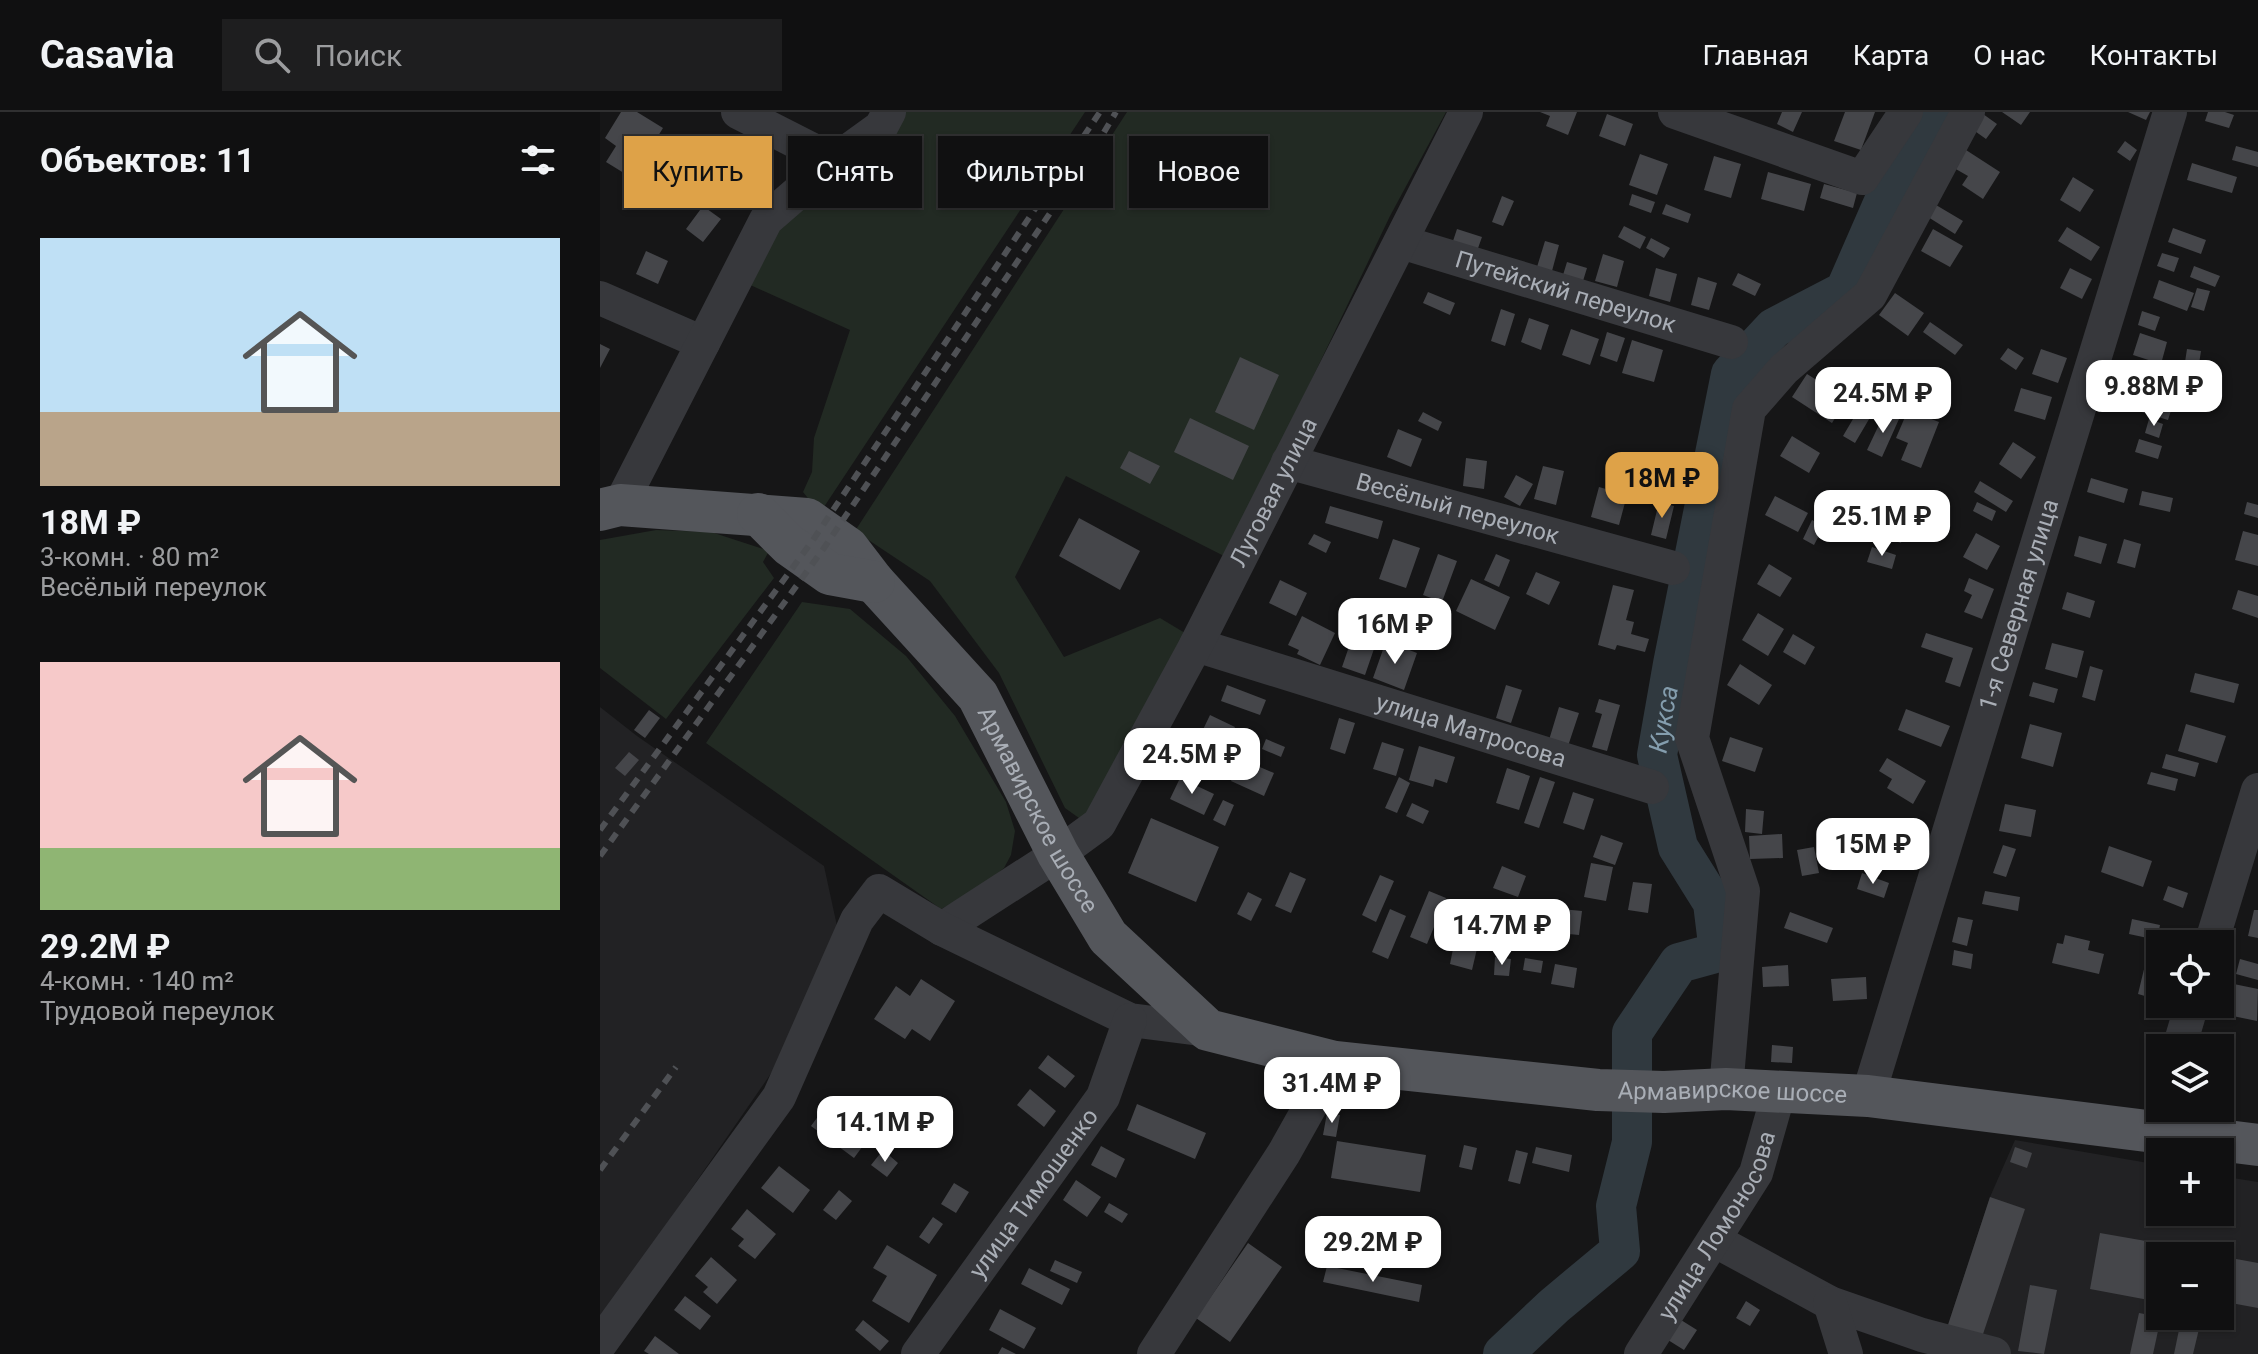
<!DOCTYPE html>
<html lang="ru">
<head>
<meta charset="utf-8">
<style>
	body { margin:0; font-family:Roboto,sans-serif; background:#1e1e1f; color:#f1f3f6; height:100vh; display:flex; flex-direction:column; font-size:30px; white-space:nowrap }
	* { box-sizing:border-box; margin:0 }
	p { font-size:26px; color:#9c9d9f }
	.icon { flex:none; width:44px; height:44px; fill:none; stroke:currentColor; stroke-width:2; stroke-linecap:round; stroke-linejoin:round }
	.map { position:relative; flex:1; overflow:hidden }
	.side { display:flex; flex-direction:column; background:#101011; width:600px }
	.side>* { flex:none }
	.guide { position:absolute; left:24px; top:24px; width:760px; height:72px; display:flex; gap:16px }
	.fabs { position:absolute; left:1546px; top:818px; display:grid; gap:16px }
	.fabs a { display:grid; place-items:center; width:88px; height:88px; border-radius:0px; background:#101011; box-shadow:0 2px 6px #0004,0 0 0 2px #303031; font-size:40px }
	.price { position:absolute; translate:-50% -68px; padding:0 18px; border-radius:16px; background:#fff; color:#222; font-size:26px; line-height:52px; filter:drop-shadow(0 2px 4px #0008) }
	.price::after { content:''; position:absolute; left:50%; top:48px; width:24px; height:18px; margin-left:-12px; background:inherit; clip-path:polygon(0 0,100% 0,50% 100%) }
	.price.active { background:#dea248; color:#111 }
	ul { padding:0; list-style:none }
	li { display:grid; align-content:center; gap:16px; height:424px; padding:0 40px }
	li span { display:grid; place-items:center; height:248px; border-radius:0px; color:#555 }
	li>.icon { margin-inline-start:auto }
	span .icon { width:144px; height:144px; fill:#fffc; stroke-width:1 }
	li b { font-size:34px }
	h2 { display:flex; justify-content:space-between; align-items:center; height:96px; padding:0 40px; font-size:34px }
	.tag { padding:0 28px; border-radius:0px; background:#101011; box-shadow:0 2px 6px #0004,0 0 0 2px #303031; font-size:28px; line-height:72px }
	.tag.active { background:#dea248; color:#111 }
	header { display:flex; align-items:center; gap:48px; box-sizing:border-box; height:112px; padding:0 40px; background:#101011; border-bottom:2px solid #303031 }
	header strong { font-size:38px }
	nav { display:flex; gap:44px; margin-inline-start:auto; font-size:28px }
	.search { width:560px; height:72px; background:#1e1e1f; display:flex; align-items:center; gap:20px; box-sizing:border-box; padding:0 28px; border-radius:0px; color:#9c9d9f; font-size:30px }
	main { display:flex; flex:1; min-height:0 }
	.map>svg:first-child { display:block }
	.built { fill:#222224; fill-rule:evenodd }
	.green { fill:#222a23 }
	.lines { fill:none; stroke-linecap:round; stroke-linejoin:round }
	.river { stroke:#30393f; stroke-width:40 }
	.building { fill:#45464a }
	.minor { stroke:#37383c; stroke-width:34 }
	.major { stroke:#54565b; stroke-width:42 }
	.rail { stroke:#4f5155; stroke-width:6; stroke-dasharray:10 8; stroke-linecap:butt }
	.labels { text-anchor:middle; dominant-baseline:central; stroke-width:6; stroke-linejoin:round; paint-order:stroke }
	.street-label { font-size:24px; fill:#a9aeb6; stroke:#111112 }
	.water-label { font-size:26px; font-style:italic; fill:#849dad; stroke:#111112 }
</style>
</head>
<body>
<header>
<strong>Casavia</strong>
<div class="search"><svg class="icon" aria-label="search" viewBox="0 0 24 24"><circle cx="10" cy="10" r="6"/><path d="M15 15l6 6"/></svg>Поиск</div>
<nav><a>Главная</a><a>Карта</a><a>О нас</a><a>Контакты</a></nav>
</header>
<main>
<section class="side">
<h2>Объектов: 11<svg class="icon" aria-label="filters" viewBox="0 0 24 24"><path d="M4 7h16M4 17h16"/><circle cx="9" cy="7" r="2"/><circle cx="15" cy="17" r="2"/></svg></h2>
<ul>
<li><span style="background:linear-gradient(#bfe0f5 70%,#b9a48a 0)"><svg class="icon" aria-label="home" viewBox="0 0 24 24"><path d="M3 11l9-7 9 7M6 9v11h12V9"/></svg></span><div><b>18M ₽</b><p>3-комн. · 80 m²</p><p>Весёлый переулок</p></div></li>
<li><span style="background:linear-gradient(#f6c9c9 75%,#8fb573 0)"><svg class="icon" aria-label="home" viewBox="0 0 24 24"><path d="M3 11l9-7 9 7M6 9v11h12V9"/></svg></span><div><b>29.2M ₽</b><p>4-комн. · 140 m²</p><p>Трудовой переулок</p></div></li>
</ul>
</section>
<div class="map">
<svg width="1658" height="1242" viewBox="0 0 1658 1242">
	<rect width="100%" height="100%" fill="#161617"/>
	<path class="built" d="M0 595 37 624 224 754 237 814 174 957 0 1209Z
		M1415 1028 1560 1053V1100H1620V1064L1658 1070V1242H1385L1347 1216 1390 1085ZM1560 1144H1620V1204H1560Z"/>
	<path class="green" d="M297 0H485L220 401 203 380 212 360 214 326 250 218 146 171 179 115Z
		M527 0H846L790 104 678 338 624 444 466 364 415 465 464 545 560 506 590 524 495 699 479 706 465 696 399 561 330 469 255 419Z
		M56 418 111 420 169 439 163 450 174 466 66 607 0 556V428Z
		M202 490 250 497 306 544 355 604 406 690 415 719 411 743 404 756 379 777 341 797 106 631Z"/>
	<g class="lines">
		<path class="river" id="s1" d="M903 1242 954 1194 1020 1139 1016 1094 1032 1030V921L1079 851 1119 840 1113 791 1078 735 1057 643 1073 552 1131 262 1174 216 1245 179 1286 85 1343 0"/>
	</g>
	<path class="building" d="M21 0H37L63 16 32 66 6 50 16 34 5 26Z
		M940 0H977L968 23 946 14 950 4Z
		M1182 0H1202L1193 20 1177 12Z
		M1245 0H1275L1261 38 1234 29Z
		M1402 0H1430L1421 13Z
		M1528 0H1550L1546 8Z
		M1608 0H1625L1634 3 1629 16 1605 9Z
		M1007 2 1033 12 1025 34 999 24Z
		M1383 2 1397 12 1386 27 1372 17Z
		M1525 29 1537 38 1530 49 1517 40Z
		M133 33 153 44 145 60 124 50Z
		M1636 34 1658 40V55L1632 48Z
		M1366 38 1400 60 1383 87 1362 73 1368 64 1354 56Z
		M68 40 81 52 65 72 51 60Z
		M1040 42 1068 52 1057 83 1029 73Z
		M1114 44 1141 52 1131 86 1104 78Z
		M1592 51 1637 65 1632 81 1587 68Z
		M1168 60 1211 72 1204 99 1161 87Z
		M1473 65 1494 78 1480 100 1460 88Z
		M1224 72 1257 81 1253 96 1220 86Z
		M1032 82 1055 90 1051 101 1029 93Z
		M902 84 914 89 903 114 892 110Z
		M1066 92 1091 102 1088 111 1062 102Z
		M1336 93 1363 109 1355 122 1328 105Z
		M103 94 121 107 103 130 86 117Z
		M1024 114 1046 125 1040 137 1018 125Z
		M1467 115 1500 135 1491 149 1458 129Z
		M1573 116 1606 128 1601 142 1568 130Z
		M857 117 882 125 877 139 852 132Z
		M1333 117 1363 134 1350 155 1321 139Z
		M1051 126 1070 136 1064 146 1046 136Z
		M945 129 959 133 952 159 937 155Z
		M46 139 68 149 58 172 36 162Z
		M1562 141 1579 146 1574 160 1557 154Z
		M1003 142 1024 149 1017 175 995 169Z
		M967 150 987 156 983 169 963 163Z
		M1594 154 1620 164 1615 175 1590 165Z
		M1056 156 1077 162 1070 190 1049 184Z
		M1470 156 1492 167 1482 187 1460 176Z
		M1138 161 1161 172 1155 184 1132 173Z
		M1098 165 1117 171 1109 198 1091 193Z
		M1559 168 1594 181 1587 199 1553 186Z
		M1597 176 1610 179 1604 199 1591 195Z
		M828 180 855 191 850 203 823 191Z
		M1295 181 1324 201 1308 224 1279 203Z
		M901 197 915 202 905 234 891 229Z
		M1542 199 1560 205 1555 219 1538 213Z
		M929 206 949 213 941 238 921 230Z
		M1330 210 1363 233 1355 243 1323 220Z
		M971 217 999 227 990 253 962 243Z
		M1007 220 1025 226 1017 250 1000 244Z
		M1540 221 1567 230 1561 252 1533 243Z
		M1032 228 1063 238 1054 270 1022 261Z
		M0 232 10 237 0 256Z
		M1408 236 1424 246 1416 258 1400 247Z
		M1441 237 1467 246 1458 271 1432 262Z
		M1587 237 1601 239 1597 265 1583 263Z
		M640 245 679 263 654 318 615 300Z
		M1207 262 1247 287 1232 311 1192 285Z
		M1520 273 1574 289 1568 308 1515 292Z
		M1421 276 1452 285 1445 308 1414 299Z
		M1263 290 1275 297 1255 331 1243 324Z
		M1308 298 1339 310 1321 356 1301 348 1308 331 1296 326Z
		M823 300 842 310 838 319 818 309Z
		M1285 300 1299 307 1282 345 1267 338Z
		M590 306 649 334 633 368 574 340Z
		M1549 307 1563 312 1559 326 1545 321Z
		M798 317 822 327 811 355 787 345Z
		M1192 324 1220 341 1209 361 1180 344Z
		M1539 327 1562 334 1558 347 1535 340Z
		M1413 330 1436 345 1421 367 1399 352Z
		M529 339 560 354 550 372 520 356Z
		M866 346 887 349 884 377 863 374Z
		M943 354 964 359 956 393 934 387Z
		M916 363 933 372 920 394 904 385Z
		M1491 366 1528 377 1524 391 1487 380Z
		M1380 369 1413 389 1406 400 1374 380Z
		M999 375 1027 383 1019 413 991 405Z
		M1542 379 1573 386 1570 400 1539 393Z
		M1284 383 1312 392 1301 431 1273 422Z
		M1175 384 1208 401 1198 420 1165 403Z
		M1059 390 1074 394 1066 427 1051 423Z
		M1377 390 1396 399 1392 409 1373 399Z
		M1647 390 1658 393V406L1644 402Z
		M730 394 783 409 778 427 725 411Z
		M479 406 540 439 520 478 459 444Z
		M1212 408 1224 414 1214 433 1203 427Z
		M1643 419 1658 423V454L1635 448Z
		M1376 421 1400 434 1387 458 1363 445Z
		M714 422 731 430 726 441 708 432Z
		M1479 424 1507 432 1501 452 1474 444Z
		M793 427 820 436 806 476 779 467Z
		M1524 427 1541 432 1535 456 1517 451Z
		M1272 435 1296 443 1292 457 1267 450Z
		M838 442 857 449 842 490 823 483Z
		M896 442 910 448 899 475 884 468Z
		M1169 452 1192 466 1180 485 1157 472Z
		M936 460 960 470 949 493 926 482Z
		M1369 466 1394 477 1382 507 1364 500 1372 483 1364 479Z
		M871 467 910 485 895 518 856 499Z
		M680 468 707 481 696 504 669 491Z
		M1013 473 1034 478 1026 508 1034 510 1031 522 1049 527 1045 540 1017 533 1015 538 998 533Z
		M1638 478 1658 484V506L1632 497Z
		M1467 480 1495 489 1490 506 1462 497Z
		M1158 501 1184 517 1168 544 1142 528Z
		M702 504 735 521 720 553 697 542 699 538 688 533Z
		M1326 521 1373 536 1360 575 1345 570 1353 546 1321 535Z
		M1193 522 1215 535 1205 553 1183 540Z
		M752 526 775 534 765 563 742 555Z
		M786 529 817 541 804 578 773 566Z
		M1452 531 1484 539 1477 566 1445 557Z
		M1140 552 1172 573 1159 593 1127 573Z
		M1490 554 1503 558 1495 589 1482 585Z
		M1595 561 1639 572 1634 591 1590 580Z
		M1433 570 1458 577 1454 591 1429 584Z
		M627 573 666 588 660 603 621 589Z
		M906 573 922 578 911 611 896 606Z
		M999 587 1020 593 1007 639 992 635 1002 602 995 600Z
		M959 595 979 601 968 634 949 628Z
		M1306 597 1350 614 1341 635 1298 618Z
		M49 598 60 606 45 626 34 618Z
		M610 603 635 615 624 638 599 626Z
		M739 606 755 611 745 642 730 637Z
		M1430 612 1462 621 1453 655 1421 646Z
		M1586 612 1626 624 1617 651 1578 639Z
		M1130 625 1163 636 1155 660 1122 649Z
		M666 627 685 635 681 645 662 637Z
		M782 630 804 637 796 664 773 657Z
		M819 634 855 645 847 671 835 667 833 675 809 668Z
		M29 640 39 648 25 664 15 656Z
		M1566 642 1599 651 1595 665 1562 656Z
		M595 645 623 657 618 668 590 656Z
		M1287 646 1326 669 1313 692 1287 676 1292 667 1279 659Z
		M641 647 674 661 664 684 631 669Z
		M907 656 930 664 919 698 896 691Z
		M1551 660 1578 667 1575 679 1547 672Z
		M799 665 810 671 797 701 785 696Z
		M940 665 955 670 939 716 924 711Z
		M580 666 614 682 604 703 570 687Z
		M973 680 994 687 984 718 963 711Z
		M623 688 634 693 625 714 613 708Z
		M812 691 829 699 823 712 806 704Z
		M1405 692 1436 698 1431 725 1399 719Z
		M1146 697 1164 699 1162 722 1145 720Z
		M551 706 619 735 596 790 528 761Z
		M1267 714 1307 729 1298 754 1258 739Z
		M1182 722 1183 746 1150 747 1149 724Z
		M1001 723 1023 731 1015 753 993 745Z
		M1403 733 1416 737 1406 765 1393 761Z
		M1509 734 1552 749 1543 775 1501 760Z
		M1214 735 1219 761 1202 764 1197 738Z
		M991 751 1013 755 1006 789 984 785Z
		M902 754 926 764 918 785 893 776Z
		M690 760 706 767 691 801 675 794Z
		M1262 761 1289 771 1284 786 1257 777Z
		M780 763 794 769 776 810 762 803Z
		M1033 770 1052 772 1048 801 1028 798Z
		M1568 774 1588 781 1583 796 1563 788Z
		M829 779 846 786 827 832 810 825Z
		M1385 779 1420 785 1418 799 1382 792Z
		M648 780 662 787 651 809 637 802Z
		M904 790 928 796 917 839 893 832Z
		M951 796 982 799 979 823 949 820Z
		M790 797 806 804 788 847 772 840Z
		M1654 798H1658V826L1648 824Z
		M1190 800 1233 816 1227 831 1184 816Z
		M1358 805 1373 808 1367 834 1352 830Z
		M1532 807 1560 813 1557 828 1529 822Z
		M856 822 879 828 872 858 850 852Z
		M1465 823 1490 829 1488 838 1504 842 1499 862 1452 851 1457 831 1463 832Z
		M1354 838 1373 842 1371 857 1352 853Z
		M895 845 911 847 909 864 894 863Z
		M925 846 943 849 941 861 923 858Z
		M1640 847 1658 852V868L1636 862Z
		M1546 849 1560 853V866L1555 887 1538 882Z
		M955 852 977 856 974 876 951 872Z
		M1188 853 1189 874 1163 875 1162 855Z
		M1266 865 1267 887 1233 889 1231 867Z
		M321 867 355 889 330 929 312 917 305 927 274 907 296 874 310 884Z
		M1629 871 1658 877 1657 909 1623 902Z
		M1172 933 1193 935 1192 951 1171 950Z
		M448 943 475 964 465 976 438 956Z
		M430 977 456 999 444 1015 417 993Z
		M230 988 261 1011 256 1017 268 1027 254 1046 211 1014Z
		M537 992 606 1021 595 1047 527 1018Z
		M290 994 317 1012 310 1023 283 1004Z
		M727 1001 740 1003 736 1025 723 1023Z
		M737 1029 826 1043 820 1080 731 1066Z
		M864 1033 877 1036 872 1058 859 1055Z
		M501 1034 525 1047 516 1066 491 1053Z
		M936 1035 972 1043 969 1060 932 1051Z
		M1415 1035 1432 1041 1427 1056 1410 1050Z
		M283 1038 298 1051 287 1065 271 1053Z
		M916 1038 928 1041 920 1072 908 1069Z
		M179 1054 210 1078 193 1101 161 1076Z
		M476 1068 501 1085 487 1105 463 1088Z
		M354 1071 369 1080 356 1101 341 1092Z
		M239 1078 252 1089 236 1108 223 1098Z
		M1390 1085 1425 1097 1381 1228 1347 1216Z
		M509 1091 528 1102 522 1111 504 1100Z
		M147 1097 176 1122 155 1147 138 1134 144 1127 131 1117Z
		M333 1105 343 1112 329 1132 319 1125Z
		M739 1120 816 1134 813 1152 736 1137Z
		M1500 1121 1563 1132 1554 1189 1490 1177Z
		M648 1131 682 1155 630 1230 596 1206Z
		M287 1133 337 1163 309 1211 272 1189 287 1164 273 1156Z
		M1620 1144 1658 1151V1196L1620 1189Z
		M111 1145 137 1168 117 1192 103 1180 108 1175 95 1164Z
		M455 1148 482 1160 477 1171 450 1159Z
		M727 1154 822 1173 819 1190 723 1170Z
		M429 1156 470 1177 462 1193 421 1172Z
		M1430 1173 1457 1178 1444 1242 1418 1239Z
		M85 1184 111 1204 100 1218 74 1198Z
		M1146 1189 1160 1198 1150 1214 1136 1206Z
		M400 1197 436 1216 424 1237 389 1218Z
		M1539 1201 1561 1205 1553 1242H1530Z
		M263 1208 289 1229 280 1239 255 1218Z
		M1081 1208 1097 1218 1084 1238 1068 1228Z
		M1580 1213 1599 1217 1593 1242H1574Z
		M55 1224 79 1242H49L44 1239Z
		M402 1235 416 1242H398Z"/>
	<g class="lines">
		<g class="minor">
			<path d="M138 0 234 49"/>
			<path d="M1075 0 1262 66 1306 0"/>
			<path id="s2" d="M801 130 1131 230"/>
			<path d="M0 186 103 231"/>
			<path id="s3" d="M688 350 1073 456"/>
			<path d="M20 393 166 108 234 49 281 15 289 0"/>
			<path id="s4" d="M596 533 1052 675"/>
			<path id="s5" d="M342 817 458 742 499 712 596 533 866 0"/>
			<path d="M1611 832 1658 678"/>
			<path d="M1579 936 1592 892"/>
			<path d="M1126 977 1143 779 1092 626 1149 297 1184 257 1270 183 1368 0"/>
			<path id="s6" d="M1268 984 1570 0"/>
			<path d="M1114 1128 1230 1191 1322 1223 1394 1242"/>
			<path d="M1230 1191 1246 1242"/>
			<path d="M0 1232 179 985 257 808 279 779 342 817 530 908 608 918"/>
			<path id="s7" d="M318 1242 503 985 530 908"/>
			<path d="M554 1242 684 1041 735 950"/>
			<path id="s8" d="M1041 1242 1156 1061 1179 980"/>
		</g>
		<g class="major">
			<path id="s9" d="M0 398 20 393 207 407 248 436 274 470 378 584 458 742 508 825 608 918 735 950 998 978 1064 980 1126 977 1268 984 1658 1033"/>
			<path d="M158 402 189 433 230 462 274 470"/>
		</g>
		<path class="rail" d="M0 718 213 428 500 0
			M0 744 224 436 500 27 516 0
			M0 1058 76 955"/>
	</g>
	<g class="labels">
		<g class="street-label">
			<text stroke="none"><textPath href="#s2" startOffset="172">Путейский переулок</textPath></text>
			<text stroke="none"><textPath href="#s5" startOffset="564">Луговая улица</textPath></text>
			<text stroke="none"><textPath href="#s3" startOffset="176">Весёлый переулок</textPath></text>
			<text stroke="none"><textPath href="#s6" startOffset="514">1-я Северная улица</textPath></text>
			<text stroke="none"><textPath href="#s4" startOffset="288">улица Матросова</textPath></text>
			<text stroke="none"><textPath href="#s9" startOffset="584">Армавирское шоссе</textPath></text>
			<text stroke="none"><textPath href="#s9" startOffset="1396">Армавирское шоссе</textPath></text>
			<text stroke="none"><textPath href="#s7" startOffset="198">улица Тимошенко</textPath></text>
			<text stroke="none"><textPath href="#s8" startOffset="150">улица Ломоносова</textPath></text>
		</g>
		<g class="water-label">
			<text stroke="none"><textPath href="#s1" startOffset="748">Кукса</textPath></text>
		</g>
	</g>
</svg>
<div class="fabs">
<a><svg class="icon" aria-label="locate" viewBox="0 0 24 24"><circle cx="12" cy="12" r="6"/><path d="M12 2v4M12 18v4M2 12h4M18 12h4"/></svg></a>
<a><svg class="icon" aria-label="layers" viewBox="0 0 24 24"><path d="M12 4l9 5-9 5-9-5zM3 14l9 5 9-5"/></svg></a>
<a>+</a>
<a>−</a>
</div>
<b class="price" style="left:1554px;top:316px">9.88M ₽</b>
<b class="price" style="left:1283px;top:323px">24.5M ₽</b>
<b class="price active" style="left:1062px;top:408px">18M ₽</b>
<b class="price" style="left:1282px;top:446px">25.1M ₽</b>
<b class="price" style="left:795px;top:554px">16M ₽</b>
<b class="price" style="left:592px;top:684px">24.5M ₽</b>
<b class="price" style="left:1273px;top:774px">15M ₽</b>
<b class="price" style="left:902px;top:855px">14.7M ₽</b>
<b class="price" style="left:732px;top:1013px">31.4M ₽</b>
<b class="price" style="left:285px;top:1052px">14.1M ₽</b>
<b class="price" style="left:773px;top:1172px">29.2M ₽</b>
<div class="guide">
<a class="tag active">Купить</a>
<a class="tag">Снять</a>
<a class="tag">Фильтры</a>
<a class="tag">Новое</a>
</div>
</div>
</main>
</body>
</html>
